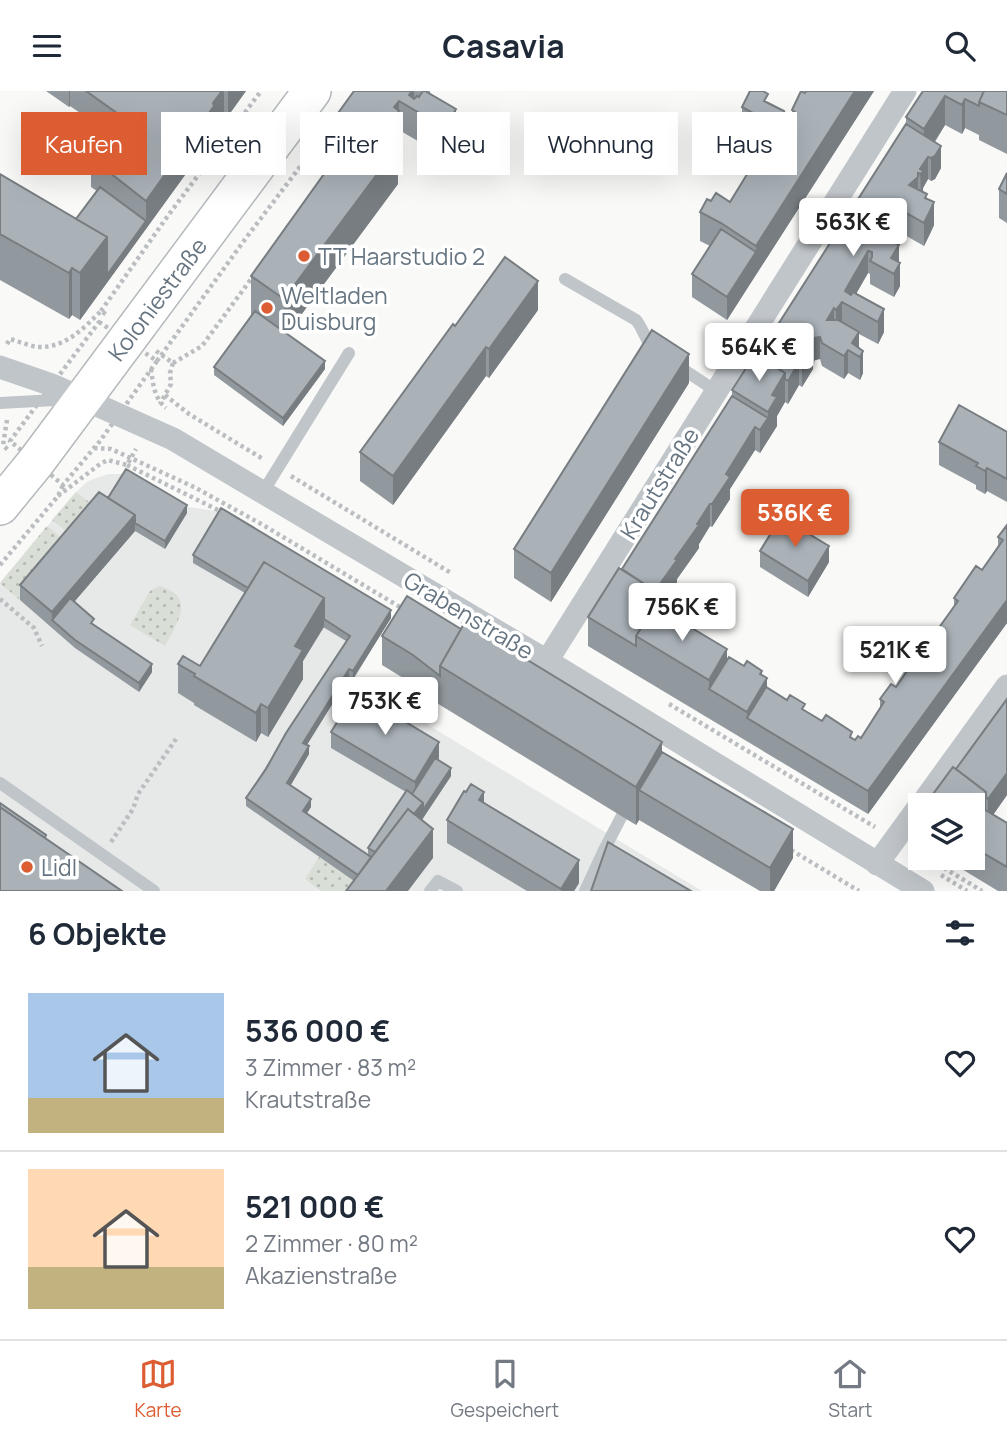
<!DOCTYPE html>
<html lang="de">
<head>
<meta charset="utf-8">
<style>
	body { margin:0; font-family:Manrope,sans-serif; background:#f2f2f3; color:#1f2937; height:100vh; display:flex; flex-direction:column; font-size:26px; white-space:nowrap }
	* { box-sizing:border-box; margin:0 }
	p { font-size:23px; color:#747a83 }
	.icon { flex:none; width:38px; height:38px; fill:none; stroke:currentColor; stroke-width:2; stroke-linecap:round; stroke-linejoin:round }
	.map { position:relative; height:800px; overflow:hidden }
	.side { display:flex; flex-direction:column; background:#fff; flex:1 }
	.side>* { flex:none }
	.hud { position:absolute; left:21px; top:21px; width:966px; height:63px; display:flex; gap:14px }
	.tools { position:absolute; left:908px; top:702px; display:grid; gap:14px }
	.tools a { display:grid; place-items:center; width:77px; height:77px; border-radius:0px; background:#fff; box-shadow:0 7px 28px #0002; font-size:35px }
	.price { position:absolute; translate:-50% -60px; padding:0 16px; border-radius:7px; background:#fff; color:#222; font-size:23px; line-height:46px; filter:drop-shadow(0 2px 4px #0008) }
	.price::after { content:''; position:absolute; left:50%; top:42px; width:21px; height:16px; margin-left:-10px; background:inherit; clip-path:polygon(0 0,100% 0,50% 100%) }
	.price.active { background:#dd5d33; color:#fff }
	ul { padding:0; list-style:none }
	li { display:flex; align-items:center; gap:21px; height:175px; padding:0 28px }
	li+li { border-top:2px solid #e0e1e3 }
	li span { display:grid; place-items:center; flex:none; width:196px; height:140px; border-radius:0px; color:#555 }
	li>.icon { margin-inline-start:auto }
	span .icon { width:84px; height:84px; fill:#fffc; stroke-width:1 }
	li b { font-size:30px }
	h2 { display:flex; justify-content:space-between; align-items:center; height:84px; padding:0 28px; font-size:30px }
	.pill { padding:0 24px; border-radius:0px; background:#fff; box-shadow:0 7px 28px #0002; font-size:24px; line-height:63px }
	.pill.active { background:#dd5d33; color:#fff }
	header { display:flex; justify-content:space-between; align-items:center; height:91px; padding:0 28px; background:#fff; font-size:32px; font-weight:700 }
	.menu { display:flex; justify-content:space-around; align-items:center; height:98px; border-top:2px solid #e0e1e3; background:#fff; font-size:19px; color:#747a83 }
	.menu a { display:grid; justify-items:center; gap:4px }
	.menu .active { color:#dd5d33 }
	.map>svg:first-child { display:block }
	.built { fill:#e7e8e8 }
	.grass { fill:url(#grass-dots) }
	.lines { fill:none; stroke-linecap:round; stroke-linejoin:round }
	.primary-casing { stroke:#b4b9bd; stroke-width:40 }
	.path { stroke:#bbbec1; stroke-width:4.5; stroke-dasharray:3.5 3.5; stroke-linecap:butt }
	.lane { stroke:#c0c5c9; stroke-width:12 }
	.street { stroke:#c0c5c9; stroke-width:23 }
	.primary { stroke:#fff; stroke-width:37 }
	.wall { fill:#92999e }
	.shaded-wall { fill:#777d81 }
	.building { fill:#aab2b8; stroke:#777d81; stroke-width:2 }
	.poi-dot { fill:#dd5d33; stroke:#fff; stroke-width:2.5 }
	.labels { text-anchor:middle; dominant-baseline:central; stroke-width:7; stroke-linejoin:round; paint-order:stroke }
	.poi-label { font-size:23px; fill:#667581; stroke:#fff; text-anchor:start }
	.street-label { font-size:23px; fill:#667581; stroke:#fff }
</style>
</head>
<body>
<header><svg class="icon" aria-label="menu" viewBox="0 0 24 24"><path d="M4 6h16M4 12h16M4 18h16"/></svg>Casavia<svg class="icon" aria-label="search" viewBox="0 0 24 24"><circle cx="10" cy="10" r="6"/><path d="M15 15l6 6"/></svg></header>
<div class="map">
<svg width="1007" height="800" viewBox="0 0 1007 800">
	<defs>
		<pattern id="grass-dots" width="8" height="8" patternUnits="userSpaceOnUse" patternTransform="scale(1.75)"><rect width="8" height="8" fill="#d9ded6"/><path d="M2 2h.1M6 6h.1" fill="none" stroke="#b4b9b3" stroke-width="1.8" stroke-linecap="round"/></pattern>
	</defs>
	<rect width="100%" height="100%" fill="#f9f9f7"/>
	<path class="built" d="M108 383H126L189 416 222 421 392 524 354 589 702 800H0V492L76 401 88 390Z"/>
	<path class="grass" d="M76 401 98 418 74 446 52 429Z
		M47 435 69 453 20 509 0 492Z
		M159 495C197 505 177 532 165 555L130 534 150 500Z
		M319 766 368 800H321L305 788Z"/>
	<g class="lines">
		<defs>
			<path id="primary" d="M0 415 36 371 312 0"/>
		</defs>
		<use href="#primary" class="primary-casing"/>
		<path class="path" d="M324 90V57L339 36
			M101 220 167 126 261 0
			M99 231 157 270 100 350 63 394 10 350Z
			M7 253 10 248C18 250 29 255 38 256 65 257 83 238 101 220L107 224
			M156 260 173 272 170 282 171 293 160 313
			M157 270 246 147 312 60 324 57
			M173 272 202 255 254 184
			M151 278C153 293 154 307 166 317
			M165 304 189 323 263 368
			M7 329 3 354 8 359
			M94 357 111 358 196 397 263 434 405 519
			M127 374 224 422
			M291 385 451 482
			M58 405 100 373 108 369 127 374 136 358
			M0 474 58 405 63 394
			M0 508 34 537 42 555
			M669 613 875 736
			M111 751 133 718 138 703 176 648
			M791 759 859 800
			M926 766 982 800
			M941 784 967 800"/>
		<path class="lane" d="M565 188 636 229C643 237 647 253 654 259
			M675 273 716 300
			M0 312 73 308
			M263 401 349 262
			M0 692 154 800
			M430 800 438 790 457 800
			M585 800 604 759 628 713"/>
		<path class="street" d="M0 276 52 294 173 348 547 570 923 800
			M547 570 905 0
			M921 714 1007 595
			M877 773 920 714"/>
		<use href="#primary" class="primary"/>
	</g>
	<path class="wall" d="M46 0H246L228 25H224L214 39V44L80 229 72 224 69 228 0 189V83L76 128 97 100 91 96V67L108 44 86 29V26L70 15 69 16Z
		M354 0H430V3L456 47 445 66 399 39V49L396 53 398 93 287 243 325 278 283 335 214 284V276L252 224 251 223V185L342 58 336 54V25Z
		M806 0H874L727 229 692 206V183L710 155 700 150V121L711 110 730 111 767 67V58L742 45V16L768 11 787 29 792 27V19Z
		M923 0H1007V63L979 49V44L965 37 962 43 945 34 935 51 941 77 935 88 931 90 928 88 923 97V101L927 108 934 134 931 141 924 155 896 139 893 144V151L899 171 900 195 894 206 870 193V183L868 182 856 203 884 218V241L878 253 859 243V257L863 282 860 289 848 282 844 288 822 275 820 268 815 269 813 273V278L802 296 799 294 788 313 785 311 777 325V335L760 362 755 359 730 398V408L712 436 710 435 699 453V457L677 488V492L659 517 727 568 762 585 767 597 855 649 861 647 880 618V608L896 596 905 583V574L933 545 954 516V507L982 479 998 455V446L1007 434V532L868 723 588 555V526L622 478 732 305V299L758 265 906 33V26Z
		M1007 81V132L999 127V98Z
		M538 219 489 287 486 285 393 414 360 390V361L455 235Z
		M689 292 551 511 514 487V458Z
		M1007 341V411L987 400 985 403 976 398V394L939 374V351Z
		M108 407 187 422 165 458 135 440 75 510 94 535 152 581 139 601 75 557 20 509V494Z
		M760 460 829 471 808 506 760 476Z
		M193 464 391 527 353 588 349 586 307 654 309 663 291 694 311 716 307 722 368 764V757L406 701 331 657V641L439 667 438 669 451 685 422 729 433 767 354 790 246 715V707L346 550 323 536 303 570V588L268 646 261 642 256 651 194 614V612L178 602V573L200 575 245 502 193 472Z
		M461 538 662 661 793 767 774 800H760L639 729 636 734 440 614 413 593 382 574V545Z
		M1007 608V704L993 724 1007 732V800H998L942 766H973V714L956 678Z
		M484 711 579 792 574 800H527L447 752V729Z
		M920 721V754L918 752V724Z"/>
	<path class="shaded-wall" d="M69 0H70V15L69 16Z
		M222 0H224V25L214 39V44L80 229V182L107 146 146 130V110Z
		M228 0H246L228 25Z
		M407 0H414V17Z
		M855 0H874L727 229V206L756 161V155Z
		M945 5V34L924 67V38Z
		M965 8V37L962 43V14Z
		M399 10V49L390 61V32L394 16Z
		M456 18V47L445 66V37Z
		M385 30V59L372 47Z
		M398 55V93L284 247V208Z
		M941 55V77L935 88 931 90V67Z
		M928 66V88L923 97V103L921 106 920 78Z
		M918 82V105L909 94Z
		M934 111V134L924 155V132Z
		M896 116V139L893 144V150L886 163V140L890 126Z
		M899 154V175L900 172V195L894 206V183L891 167Z
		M868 160V182L849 215 845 200Z
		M72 177V224L69 228V182Z
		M538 190V219L489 287V258Z
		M842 211V233L836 242V219Z
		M834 217V240L827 229Z
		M884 218V241L878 253V231Z
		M859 241V264L852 252Z
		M820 246V268L815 269 813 273V278L802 296V273L815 247Z
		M486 256V285L393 414V385Z
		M848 259V282L844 288V265Z
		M863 260V282L860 289V266Z
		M689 263V292L551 511V482Z
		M325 270V278L283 335V327Z
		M799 271V294L788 313V290Z
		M785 282V311L777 325V335L760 362V339L768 327V321L772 304Z
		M755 336V359L730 398V408L712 436V413L726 383Z
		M987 377V400L985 403V380Z
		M710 413V435L699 453V457L677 488V492L652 527V504Z
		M187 414V422L165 458V450Z
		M135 424V440L56 532 52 529V521Z
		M829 455V471L808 506V490Z
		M649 496V525L638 514Z
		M324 507V536L303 570V588L268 646V617L295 555Z
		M1007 509V532L868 723V700Z
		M391 519V527L353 588V580Z
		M727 558V597L709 598V589Z
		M152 573V581L139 601V592Z
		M349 578V586L303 660V652Z
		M762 580V596L767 587V616L747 627V621L760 583Z
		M261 613V642L256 651V622Z
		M439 651V667L415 707V691Z
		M662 651V690L639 699V729L636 734V696Z
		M309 655V663L287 700V692Z
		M451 677V685L423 727 368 800 382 766Z
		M1007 682V704L988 731V708Z
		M484 701V724L479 709Z
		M986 701V730L977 714Z
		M311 708V716L303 728V720Z
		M433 738V767L408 800H386Z
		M793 738V767L774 800H770V777Z
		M579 769V792L574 800H561V798Z"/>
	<path class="building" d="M86 0H222L213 12 214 15 146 110 91 67 121 25Z
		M354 0H410L411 1 409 4 414 8 417 5 419 6 423 0H425L456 18 445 37 399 10 394 16 399 20 390 32 385 30 377 40 362 30 357 38 336 25Z
		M750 0H763L768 3 764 10 784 20 787 29 792 27 795 21 792 19 801 0 805 2 806 0H855L756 155 721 132 700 121 707 108 711 110 716 102 730 111 757 67 764 71 771 60 767 57 775 44 779 46 784 39 742 16Z
		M923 0H984L979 11V15L965 8 962 14 945 5 924 38 906 26Z
		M984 0H1007V24L979 11Z
		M362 30 398 55 284 208 251 185Z
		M906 33 941 55 935 65 931 67 928 66 920 78 923 80 921 83 918 82V86L909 94 927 103 925 107 934 111 931 118 924 132 896 116 890 126 893 128 886 140 882 138 879 144 899 154 891 167 900 172 894 183 870 170 872 166V161L868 160 845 200 851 204 853 201 884 218 878 231 842 211 836 219 834 217 827 229H838L859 241 852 252 863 260 860 266 848 259 844 265 822 252 820 246 815 247 811 254 813 255 802 273 799 271 788 290 785 288V282L758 265Z
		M1007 82V103L999 98Z
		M0 83 107 146 80 182 72 177 69 182 0 143Z
		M100 96 146 130 107 184V146L76 128Z
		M721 138 756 161 727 206 692 183Z
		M505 166 538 190 489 258 486 256 393 385 360 361 453 233 455 235Z
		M255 220 325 270 283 327 214 276Z
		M652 239 689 263 551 482 514 458Z
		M755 263 785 282 772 304 777 306 768 321 732 299Z
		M732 305 768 327 760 339 755 336 726 383 730 386 712 413H710L697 433 699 434 675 468 677 469 652 504 649 502V496L622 478Z
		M959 314 1007 341V388L987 377 985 380 976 375 978 372 939 351Z
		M126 378 187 414 165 450 135 432V424L108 407Z
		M99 401 135 424 52 521 20 494Z
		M221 417 391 519 353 580 349 578 303 652 309 655 287 692 311 708 303 720 371 766 358 784 246 707 266 678 286 642 350 545 324 528V507L264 471 248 497 193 464Z
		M781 426 829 455 808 490 760 460Z
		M1007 434V509L868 700 747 627 766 596 787 609 790 604 805 613 802 618 822 630 826 624 852 641 850 646 855 649 858 645 861 647 884 611 880 608 891 593 896 596 909 577 905 574 928 541 933 545 958 510 954 507 976 475 982 479 1003 449 998 446Z
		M264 471 324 507 295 555 303 559 268 617 261 613 256 622 194 585 195 583 178 573 183 565 200 575Z
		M619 477 649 496 638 514 651 522 636 545V555L588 526Z
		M407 505 461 538 440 575V585L413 564 382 545Z
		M70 507 94 528 91 532 152 573 139 592 75 549 52 529Z
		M655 515 727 558 709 589 636 545Z
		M465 531 662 651 636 696 440 575Z
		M729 566 744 575 747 570 762 580 760 583 767 587 747 621 709 598Z
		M356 601 439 651 415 691 331 641Z
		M1007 608V682L988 708 986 706V701L956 678Z
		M662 661 793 738 770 777 639 699Z
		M435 667 451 677 423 719V712L412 703Z
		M953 676 986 701 977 714 1007 732V776L973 756V714H925Z
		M471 693 484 701 479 709 579 769 561 798 447 729 464 700 466 701Z
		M407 699 423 712 414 723 408 718 375 761 368 757Z
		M0 712 46 744 45 747 0 716Z
		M0 716 122 800H0Z
		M408 718 433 738 386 800H346Z
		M608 751 691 800H591Z"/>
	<g class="poi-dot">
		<circle cx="304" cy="165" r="7"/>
		<circle cx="267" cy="217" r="7"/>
		<circle cx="27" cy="776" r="7"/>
	</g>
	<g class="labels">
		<g class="poi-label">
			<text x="318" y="165">TT Haarstudio 2</text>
			<text x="281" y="204">Weltladen<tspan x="281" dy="26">Duisburg</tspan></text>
			<text x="41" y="776">Lidl</text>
		</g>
		<g class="street-label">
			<text transform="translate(157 208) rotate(-53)">Koloniestraße</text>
			<text transform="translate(659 392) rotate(-58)">Krautstraße</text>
			<text transform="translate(469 524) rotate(31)">Grabenstraße</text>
		</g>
	</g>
</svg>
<div class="tools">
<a><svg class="icon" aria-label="layers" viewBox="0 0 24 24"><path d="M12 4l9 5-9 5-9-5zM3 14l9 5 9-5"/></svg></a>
</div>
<b class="price" style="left:853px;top:167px">563K €</b>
<b class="price" style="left:759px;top:292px">564K €</b>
<b class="price active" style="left:795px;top:458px">536K €</b>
<b class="price" style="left:682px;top:552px">756K €</b>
<b class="price" style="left:895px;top:595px">521K €</b>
<b class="price" style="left:385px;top:646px">753K €</b>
<div class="hud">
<a class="pill active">Kaufen</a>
<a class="pill">Mieten</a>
<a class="pill">Filter</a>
<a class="pill">Neu</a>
<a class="pill">Wohnung</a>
<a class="pill">Haus</a>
</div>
</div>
<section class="side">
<h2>6 Objekte<svg class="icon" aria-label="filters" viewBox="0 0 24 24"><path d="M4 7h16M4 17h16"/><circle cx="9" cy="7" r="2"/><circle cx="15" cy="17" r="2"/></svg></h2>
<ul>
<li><span style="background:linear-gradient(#a9c7e8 75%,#c2b280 0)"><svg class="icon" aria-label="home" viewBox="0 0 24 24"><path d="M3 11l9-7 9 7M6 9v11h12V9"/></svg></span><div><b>536 000 €</b><p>3 Zimmer · 83 m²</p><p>Krautstraße</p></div><svg class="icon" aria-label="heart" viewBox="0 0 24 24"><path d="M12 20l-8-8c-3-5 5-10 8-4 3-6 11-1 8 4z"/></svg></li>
<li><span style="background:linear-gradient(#ffd9b3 70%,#c2b280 0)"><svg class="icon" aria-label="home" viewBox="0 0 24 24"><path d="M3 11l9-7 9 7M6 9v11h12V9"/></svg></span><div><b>521 000 €</b><p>2 Zimmer · 80 m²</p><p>Akazienstraße</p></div><svg class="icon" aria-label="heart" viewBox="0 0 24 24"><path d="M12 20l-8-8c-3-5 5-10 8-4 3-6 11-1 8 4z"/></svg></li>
</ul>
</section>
<nav class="menu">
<a class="active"><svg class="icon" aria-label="map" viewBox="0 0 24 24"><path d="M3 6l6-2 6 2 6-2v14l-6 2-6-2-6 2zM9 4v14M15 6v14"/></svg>Karte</a>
<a><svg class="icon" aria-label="saved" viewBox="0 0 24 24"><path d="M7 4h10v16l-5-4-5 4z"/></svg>Gespeichert</a>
<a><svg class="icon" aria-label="home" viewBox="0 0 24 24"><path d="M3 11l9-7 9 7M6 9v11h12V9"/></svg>Start</a>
</nav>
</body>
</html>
